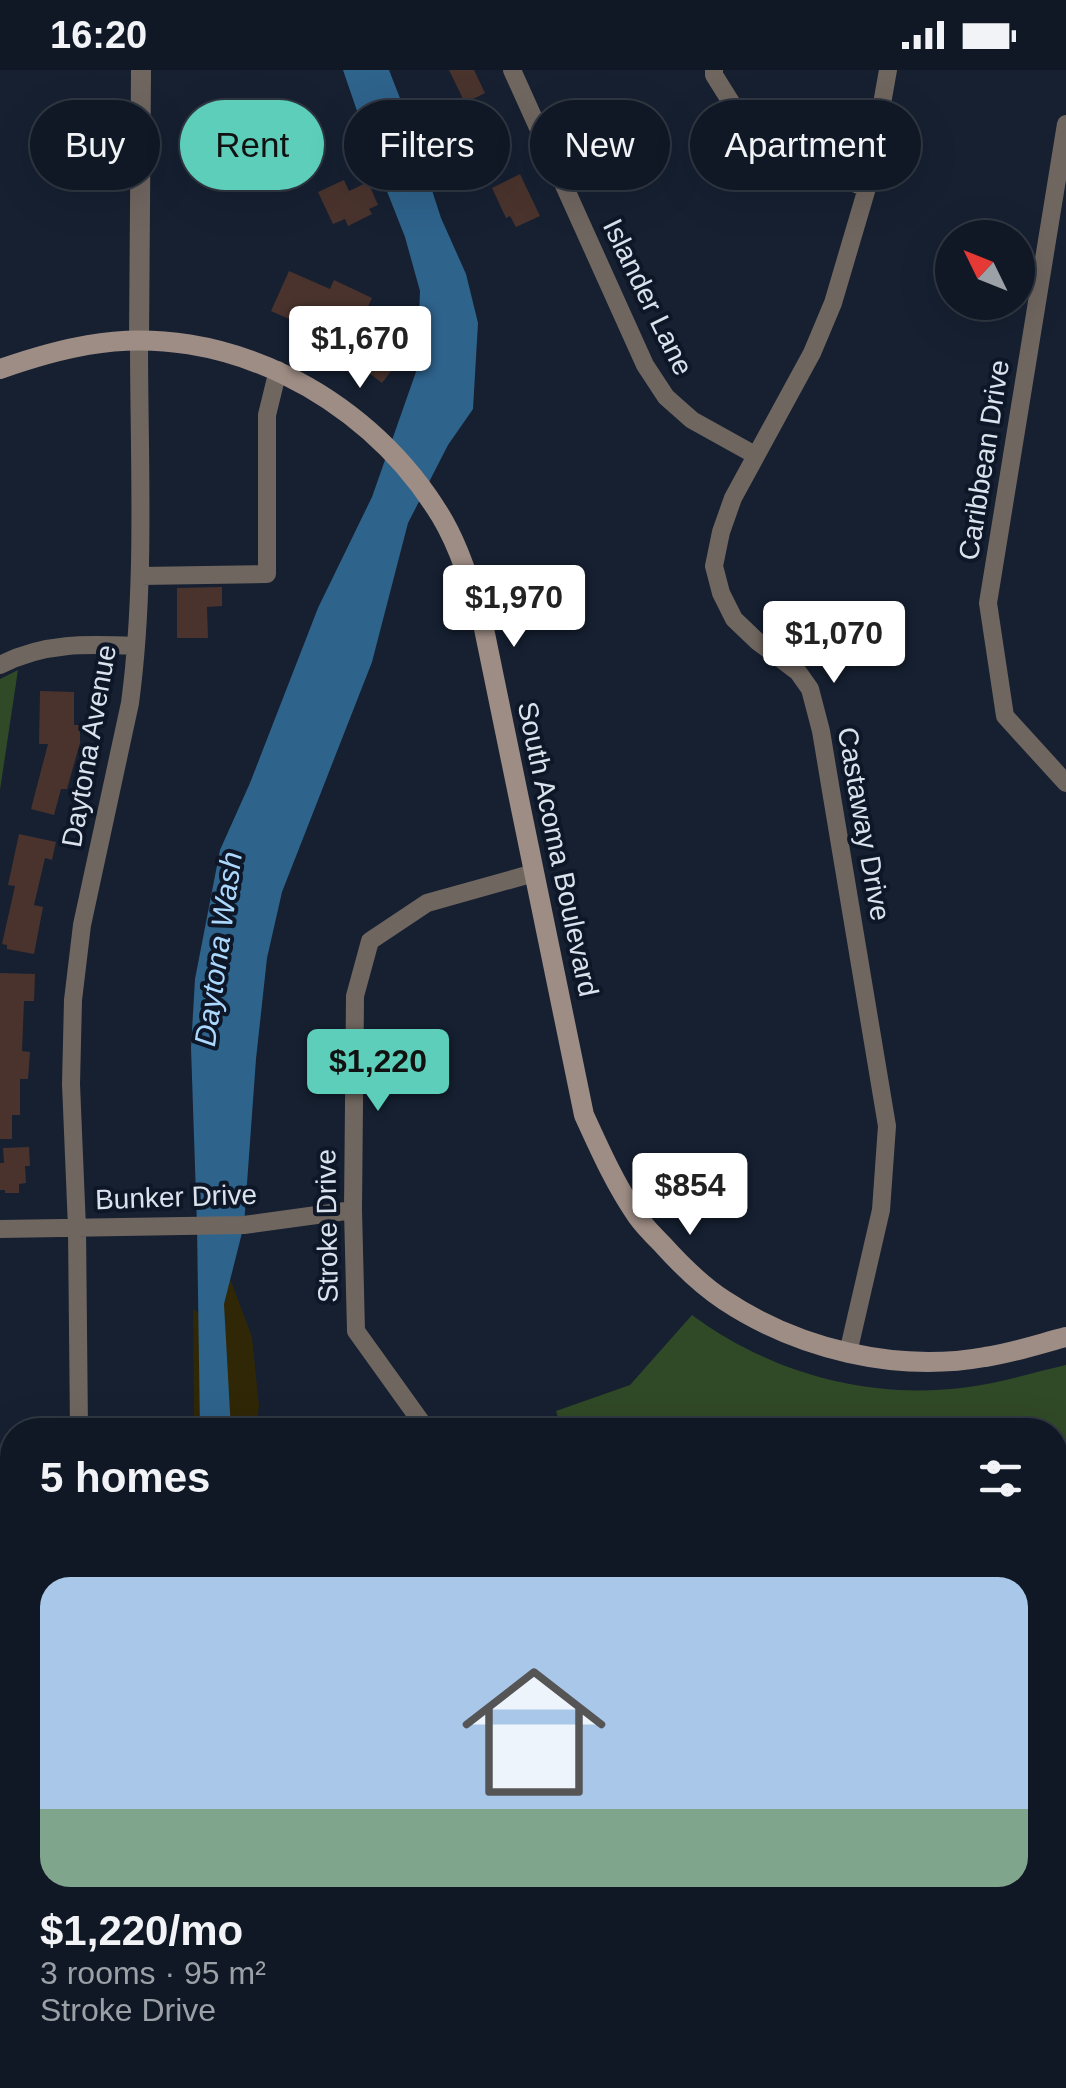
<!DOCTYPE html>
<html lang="en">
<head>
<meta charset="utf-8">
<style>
	body { margin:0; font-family:Helvetica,sans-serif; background:#1e2532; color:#f1f3f6; height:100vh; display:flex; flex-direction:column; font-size:38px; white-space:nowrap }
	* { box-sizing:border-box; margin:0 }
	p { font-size:32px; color:#9ca0a7 }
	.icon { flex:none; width:55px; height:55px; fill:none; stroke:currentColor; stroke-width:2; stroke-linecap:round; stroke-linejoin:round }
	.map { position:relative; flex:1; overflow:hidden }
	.side { position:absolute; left:0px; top:1348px; width:1068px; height:672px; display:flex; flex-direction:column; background:#101825; border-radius:40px 40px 0 0; box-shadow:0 10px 40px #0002,0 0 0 2px #303742 }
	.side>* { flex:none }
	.hud { position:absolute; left:30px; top:30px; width:1008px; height:90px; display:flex; gap:20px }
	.needle { width:65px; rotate:313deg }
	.tools { position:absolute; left:935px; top:150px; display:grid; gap:20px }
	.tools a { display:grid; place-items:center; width:100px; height:100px; border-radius:50%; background:#101825; box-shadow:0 10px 40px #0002,0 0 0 2px #303742; font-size:50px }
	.price { position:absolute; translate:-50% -85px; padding:0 22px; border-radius:10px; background:#fff; color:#222; font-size:32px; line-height:65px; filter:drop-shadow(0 2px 5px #0008) }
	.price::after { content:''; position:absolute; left:50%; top:60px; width:30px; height:22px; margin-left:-15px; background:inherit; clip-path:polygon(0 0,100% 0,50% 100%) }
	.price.selected { background:#5cceba; color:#111 }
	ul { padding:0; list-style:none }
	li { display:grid; align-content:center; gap:20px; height:530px; padding:0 40px }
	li+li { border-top:2px solid #303742 }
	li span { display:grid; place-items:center; height:310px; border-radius:30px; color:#555 }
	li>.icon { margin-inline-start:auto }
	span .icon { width:180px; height:180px; fill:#fffc; stroke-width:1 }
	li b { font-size:42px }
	h2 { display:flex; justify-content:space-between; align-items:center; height:120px; padding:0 40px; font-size:42px }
	.pill { padding:0 35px; border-radius:45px; background:#101825; box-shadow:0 10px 40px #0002,0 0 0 2px #303742; font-size:35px; line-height:90px }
	.pill.selected { background:#5cceba; color:#111 }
	.status { display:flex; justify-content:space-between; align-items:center; height:70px; padding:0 50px; background:#101825; direction:ltr }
	.status svg { height:28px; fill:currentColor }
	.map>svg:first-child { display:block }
	.green { fill:#304926 }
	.sand { fill:#2f2706 }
	.water { fill:#2e638c }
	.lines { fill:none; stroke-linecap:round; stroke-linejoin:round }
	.stream { stroke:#2e638c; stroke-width:5 }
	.building { fill:#4a332d }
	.minor { stroke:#706660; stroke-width:18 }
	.tertiary { stroke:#706660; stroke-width:20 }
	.secondary { stroke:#9e8d85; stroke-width:20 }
	.labels { text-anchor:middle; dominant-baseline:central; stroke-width:8; stroke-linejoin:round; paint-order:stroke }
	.street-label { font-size:28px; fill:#dbe2ee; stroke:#0d1727 }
	.water-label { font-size:30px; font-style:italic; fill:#acd8fe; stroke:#0d1727 }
</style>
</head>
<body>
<div class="status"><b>16:20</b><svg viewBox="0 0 49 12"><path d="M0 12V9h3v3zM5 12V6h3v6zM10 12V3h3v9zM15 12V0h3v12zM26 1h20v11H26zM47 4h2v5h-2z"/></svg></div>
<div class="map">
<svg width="1066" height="2018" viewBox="0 0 1066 2018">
	<rect width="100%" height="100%" fill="#162031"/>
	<path class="green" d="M18 600 0 720V609Z
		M692 1245C769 1302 866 1329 961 1318 996 1314 1031 1303 1066 1295V1492L1055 1490V1360H562L556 1341 630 1315Z
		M1066 1875V1931L1055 1943V1887Z
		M752 2008H973L970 2018H752Z"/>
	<path class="sand" d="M213 1211H231L252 1267 259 1336 256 1360H194L193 1239 208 1248Z"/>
	<path class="water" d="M343 0H389L412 59 441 148 466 204 478 253 473 339 448 375 408 453 372 592 282 822 267 888 256 989 244 1155 224 1234 231 1360H200L197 1156 191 978 195 909 220 780 250 713 318 538 372 427 417 299 420 221 405 167 368 73Z
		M138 2008H185L182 2018H135Z"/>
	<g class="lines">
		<path class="stream" d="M1055 1910 1066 1898
			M955 2018 965 2008"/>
	</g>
	<path class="building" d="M449 0H474L485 23 465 33Z
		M520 104 540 146 516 157 510 146 506 148 492 118Z
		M344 110 349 121 368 112 378 135 369 139 372 144 348 156 345 149 333 154 318 122Z
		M289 201 330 219 334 210 372 228 358 258 336 247 332 254 309 244 305 253 299 250 298 253 271 241Z
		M376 258 403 280 400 284 403 285 382 313 365 300 369 293 357 284Z
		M222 517V536L207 537 208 568H177V518Z
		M40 621 74 622V655H80V673L67 719H61L54 745 31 739 48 674H39Z
		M19 764 56 772 52 790 45 788 34 835 43 837 34 884 7 879V875L2 874 15 816 8 815Z
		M0 903 35 904 34 931H24L22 981 30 982 28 1009H20V1045H12V1069H0Z
		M29 1077 30 1096H25L26 1113 19 1114V1123H5V1120H0V1093H4L3 1078Z"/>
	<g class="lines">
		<path class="minor" d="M512 0 645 295 666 327 692 350 755 385
			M714 0V5L759 77 867 118
			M1066 54 988 533 1005 646 1066 713
			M140 506 267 504V345L278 300
			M0 595C44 572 88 574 136 576
			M0 1159 244 1155 353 1140
			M848 1283 881 1140 887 1056 821 661 810 619 798 602 757 571 734 549 721 523 714 496 721 462 733 428 812 283 833 233 867 118 888 0
			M79 1360 77 1158 71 1014 73 930 82 855 130 633C146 514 139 392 139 272
			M427 1360 356 1261 353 1140 355 926 370 871 427 833 534 803
			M1055 1591 1066 1596
			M0 1678 12 1680
			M1055 1750 1066 1720
			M0 1951 12 1953
			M365 2008 411 2018
			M19 2018 21 2008
			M310 2018 313 2008
			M631 2018V2008
			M980 2018 984 2008"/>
		<path class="tertiary" d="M139 272 141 0"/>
		<path class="secondary" d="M0 299C29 289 58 280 88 275 223 251 363 325 435 437 458 471 469 511 482 549L584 1045C600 1080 615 1114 637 1146 644 1156 653 1165 662 1174 680 1194 701 1215 724 1230 798 1279 896 1303 985 1287 1012 1283 1039 1274 1066 1267"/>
	</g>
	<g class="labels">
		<g class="street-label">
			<text transform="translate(648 227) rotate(64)">Islander Lane</text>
			<text transform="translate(984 390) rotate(-81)">Caribbean Drive</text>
			<text transform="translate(89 676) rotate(-80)">Daytona Avenue</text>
			<text transform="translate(864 754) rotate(80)">Castaway Drive</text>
			<text transform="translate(558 779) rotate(78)">South Acoma Boulevard</text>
			<text transform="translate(176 1127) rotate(-2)">Bunker Drive</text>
			<text transform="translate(327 1156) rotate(-91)">Stroke Drive</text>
		</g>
		<g class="water-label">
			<text transform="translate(218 879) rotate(-82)">Daytona Wash</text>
		</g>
	</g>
</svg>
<div class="tools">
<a><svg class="needle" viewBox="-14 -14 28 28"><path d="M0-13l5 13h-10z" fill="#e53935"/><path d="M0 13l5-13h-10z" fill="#9ca0a7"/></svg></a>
</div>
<b class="price" style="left:360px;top:321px">$1,670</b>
<b class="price" style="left:514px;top:580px">$1,970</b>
<b class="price" style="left:834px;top:616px">$1,070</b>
<b class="price selected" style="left:378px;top:1044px">$1,220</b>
<b class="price" style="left:690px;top:1168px">$854</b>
<div class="hud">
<a class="pill">Buy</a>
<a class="pill selected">Rent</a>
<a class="pill">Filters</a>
<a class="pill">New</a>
<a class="pill">Apartment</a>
</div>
<section class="side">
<h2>5 homes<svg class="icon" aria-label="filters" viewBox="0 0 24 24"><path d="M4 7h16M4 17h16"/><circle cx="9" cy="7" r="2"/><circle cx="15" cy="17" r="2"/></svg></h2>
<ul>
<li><span style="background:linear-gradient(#a9c7e8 75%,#7fa58c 0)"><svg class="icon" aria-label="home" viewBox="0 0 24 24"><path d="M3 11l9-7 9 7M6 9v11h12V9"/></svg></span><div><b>$1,220/mo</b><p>3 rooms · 95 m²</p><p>Stroke Drive</p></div></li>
</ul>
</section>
</div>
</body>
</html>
